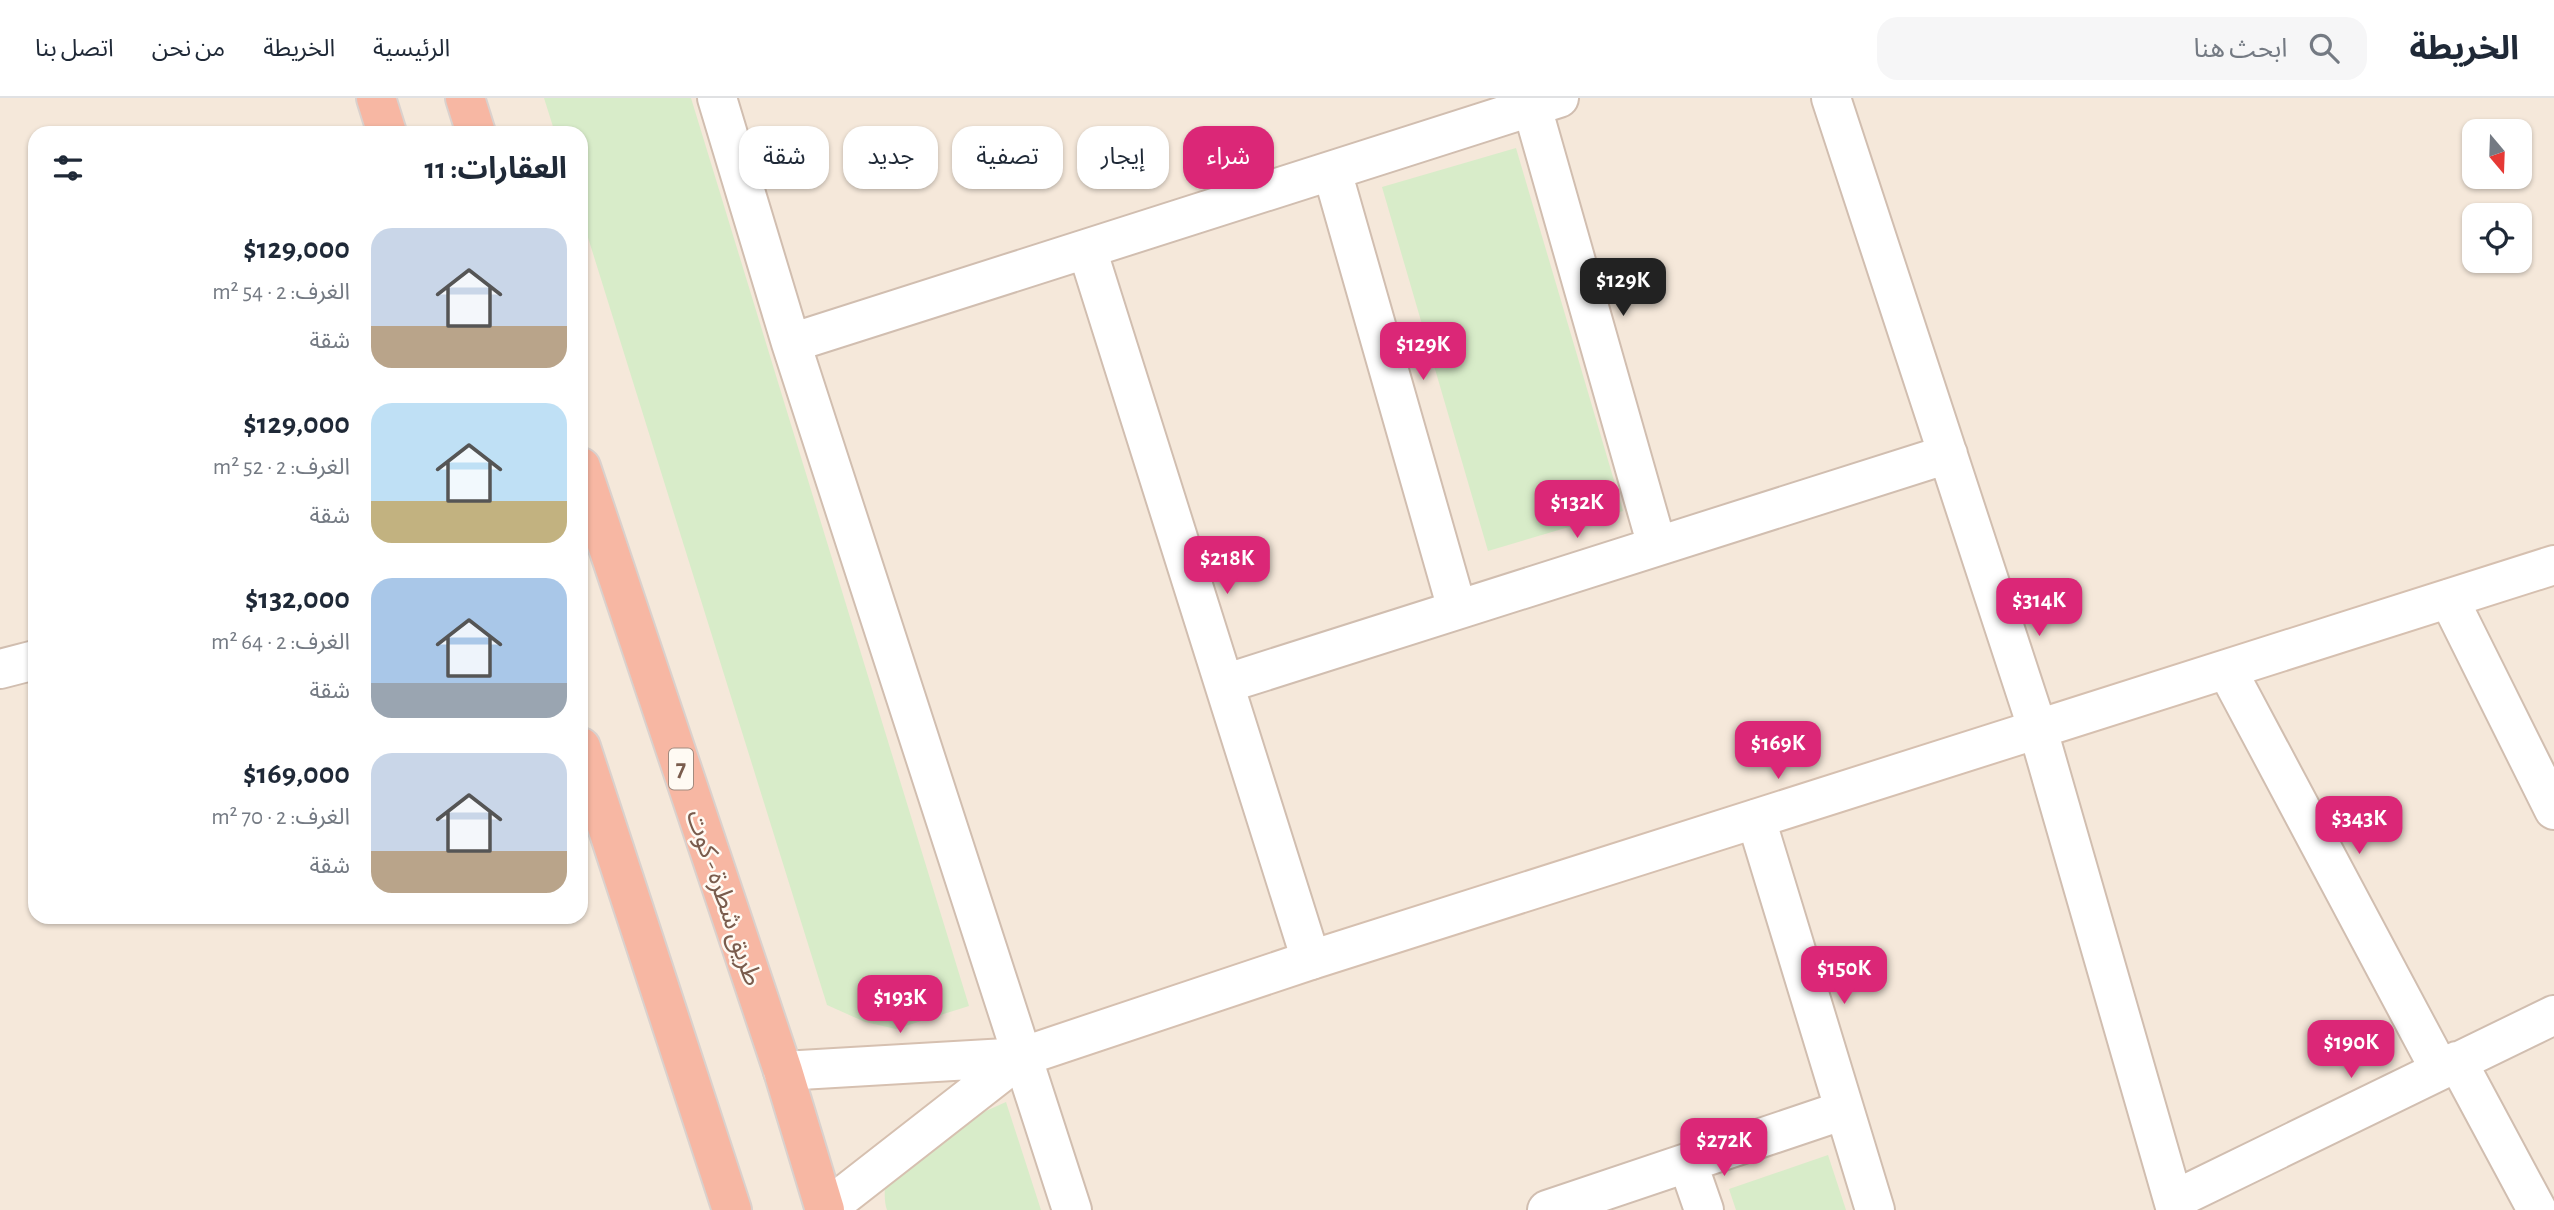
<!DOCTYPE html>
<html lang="ar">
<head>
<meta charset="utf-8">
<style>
	body { margin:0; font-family:"Alegreya Sans","Noto Sans Arabic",sans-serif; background:#f6f6f7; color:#1f2937; direction:rtl; height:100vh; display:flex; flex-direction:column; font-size:26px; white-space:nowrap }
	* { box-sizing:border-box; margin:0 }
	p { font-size:23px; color:#747a83 }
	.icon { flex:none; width:38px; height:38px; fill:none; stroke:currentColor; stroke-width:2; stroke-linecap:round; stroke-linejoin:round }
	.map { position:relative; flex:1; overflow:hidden; direction:ltr }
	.details { position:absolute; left:28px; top:28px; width:560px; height:798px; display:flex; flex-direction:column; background:#fff; border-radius:21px; box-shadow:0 2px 5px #0004; direction:rtl }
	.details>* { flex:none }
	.top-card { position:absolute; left:609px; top:28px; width:665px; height:63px; direction:rtl; display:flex; gap:14px }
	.needle { width:46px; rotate:161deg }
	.fabs { position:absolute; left:2462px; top:21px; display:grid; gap:14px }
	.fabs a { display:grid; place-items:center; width:70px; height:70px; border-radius:14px; background:#fff; box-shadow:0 2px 5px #0004; font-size:35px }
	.price { position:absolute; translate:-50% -60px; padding:0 16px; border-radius:14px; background:#db2777; color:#fff; font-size:23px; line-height:46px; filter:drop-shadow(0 2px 4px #0008) }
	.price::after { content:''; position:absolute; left:50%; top:42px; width:21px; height:16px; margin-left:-10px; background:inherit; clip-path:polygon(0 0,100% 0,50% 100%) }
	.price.on { background:#222; color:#fff }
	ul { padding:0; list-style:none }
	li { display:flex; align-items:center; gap:21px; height:175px; padding:0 21px }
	li span { display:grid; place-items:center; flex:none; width:196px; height:140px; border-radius:21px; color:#555 }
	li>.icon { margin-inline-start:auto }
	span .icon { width:84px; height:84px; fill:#fffc; stroke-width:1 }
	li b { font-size:30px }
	h2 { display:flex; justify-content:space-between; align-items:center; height:84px; padding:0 21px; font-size:30px }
	.chip { padding:0 24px; border-radius:21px; background:#fff; box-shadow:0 2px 5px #0004; font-size:24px; line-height:63px }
	.chip.on { background:#db2777; color:#fff }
	header { display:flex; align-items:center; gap:42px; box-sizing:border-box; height:98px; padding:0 35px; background:#fff; border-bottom:2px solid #e0e1e3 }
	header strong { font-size:33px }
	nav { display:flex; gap:38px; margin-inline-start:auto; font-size:24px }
	.search { width:490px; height:63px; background:#f6f6f7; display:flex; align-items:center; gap:18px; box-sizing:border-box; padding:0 24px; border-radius:21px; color:#747a83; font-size:26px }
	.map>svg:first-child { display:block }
	.residential { fill:#f5e8da; fill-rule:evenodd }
	.green { fill:#d8ecc9 }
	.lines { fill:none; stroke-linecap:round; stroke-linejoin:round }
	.street-casing { stroke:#d1beb0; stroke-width:42 }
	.secondary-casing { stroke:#d6c0b0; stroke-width:42 }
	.highway-casing { stroke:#dad1cd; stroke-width:42 }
	.street { stroke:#fff; stroke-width:38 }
	.secondary { stroke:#fff; stroke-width:38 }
	.highway { stroke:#f7b7a3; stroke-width:38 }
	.labels { text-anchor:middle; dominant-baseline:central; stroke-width:5; stroke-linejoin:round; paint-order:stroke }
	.shield { fill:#fffaf3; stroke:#a28b7f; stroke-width:2 }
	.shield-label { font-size:24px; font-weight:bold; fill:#7a5c4d }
	.street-label { font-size:26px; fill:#7a5c4d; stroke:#fffaf3 }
</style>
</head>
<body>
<header>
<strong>الخريطة</strong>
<div class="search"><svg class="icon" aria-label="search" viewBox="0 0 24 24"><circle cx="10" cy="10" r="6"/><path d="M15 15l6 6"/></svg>ابحث هنا</div>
<nav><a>الرئيسية</a><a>الخريطة</a><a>من نحن</a><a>اتصل بنا</a></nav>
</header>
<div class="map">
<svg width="2554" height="1112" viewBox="0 0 2554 1112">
	<rect width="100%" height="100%" fill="#fdf6ec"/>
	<path class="residential" d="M0 0H2554V1112H0ZM2474 33H2520V79H2474ZM35 35H581V819H35ZM2474 117H2520V163H2474Z"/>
	<path class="green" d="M544 0H691L969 908 896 931 865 924 827 907 581 117V35H555Z
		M1516 50 1623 413 1488 453 1382 89Z
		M1006 1004 1041 1112H887C883 1101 884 1079 892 1070 917 1041 971 1020 1006 1004Z
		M1828 1057 1846 1112H1736L1729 1091Z"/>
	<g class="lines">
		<defs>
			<path id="street" d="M717 0 791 245 1072 1112
				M1831 0 2038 632 2176 1112
				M1532 9 1657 448
				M1332 73 1457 511
				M1087 151 1311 862
				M791 245 1559 0
				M2449 501 2554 712
				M0 571 35 562
				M2227 572 2440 972
				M1224 586 1948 356
				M1756 721 1875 1112
				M2457 963 2537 1112
				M1688 1066 1704 1112
				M2174 1102 2554 917
				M1547 1112 1844 1012"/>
			<path id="secondary" d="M783 973 1021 959 1311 862 2554 467
				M825 1112 1021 959"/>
			<path id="highway" d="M376 0 387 35
				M465 0 476 35
				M581 369 783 973 825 1112
				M581 649 732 1112"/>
		</defs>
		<use href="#street" class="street-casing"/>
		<use href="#secondary" class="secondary-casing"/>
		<use href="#highway" class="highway-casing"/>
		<use href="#street" class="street"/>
		<use href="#secondary" class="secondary"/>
		<use href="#highway" class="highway"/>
	</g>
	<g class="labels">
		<rect class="shield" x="669" y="650.5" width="24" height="41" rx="5"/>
		<g class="shield-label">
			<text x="681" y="671">7</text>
		</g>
		<g class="street-label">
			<text transform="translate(724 800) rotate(71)">طريق شطرة - كوت</text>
		</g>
	</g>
</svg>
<div class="fabs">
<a><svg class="needle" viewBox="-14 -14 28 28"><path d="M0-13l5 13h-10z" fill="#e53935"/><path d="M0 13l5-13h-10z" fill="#747a83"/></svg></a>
<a><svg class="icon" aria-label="locate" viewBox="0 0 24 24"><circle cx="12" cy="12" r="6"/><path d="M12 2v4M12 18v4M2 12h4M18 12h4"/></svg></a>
</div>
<b class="price on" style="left:1623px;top:220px">$129K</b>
<b class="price" style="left:1423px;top:284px">$129K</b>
<b class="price" style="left:1577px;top:442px">$132K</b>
<b class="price" style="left:1227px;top:498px">$218K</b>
<b class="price" style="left:2039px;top:540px">$314K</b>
<b class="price" style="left:1778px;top:683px">$169K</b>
<b class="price" style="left:2359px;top:758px">$343K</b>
<b class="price" style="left:1844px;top:908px">$150K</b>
<b class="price" style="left:900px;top:937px">$193K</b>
<b class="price" style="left:2351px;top:982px">$190K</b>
<b class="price" style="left:1724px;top:1080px">$272K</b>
<div class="top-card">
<a class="chip on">شراء</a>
<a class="chip">إيجار</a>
<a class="chip">تصفية</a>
<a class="chip">جديد</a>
<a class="chip">شقة</a>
</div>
<section class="details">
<h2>العقارات: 11<svg class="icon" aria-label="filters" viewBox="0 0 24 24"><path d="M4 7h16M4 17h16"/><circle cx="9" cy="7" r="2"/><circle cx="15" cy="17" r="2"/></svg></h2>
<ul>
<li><span style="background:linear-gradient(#c9d6e8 70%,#b9a48a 0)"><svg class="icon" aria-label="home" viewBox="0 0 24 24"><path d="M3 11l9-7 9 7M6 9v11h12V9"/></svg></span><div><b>$129,000</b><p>الغرف: 2 · 54 m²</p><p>شقة</p></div></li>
<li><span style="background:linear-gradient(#bfe0f5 70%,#c2b280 0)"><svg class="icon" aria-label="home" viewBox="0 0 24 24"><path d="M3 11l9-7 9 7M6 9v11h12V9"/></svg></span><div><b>$129,000</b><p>الغرف: 2 · 52 m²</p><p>شقة</p></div></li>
<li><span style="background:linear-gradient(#a9c7e8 75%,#9aa5b1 0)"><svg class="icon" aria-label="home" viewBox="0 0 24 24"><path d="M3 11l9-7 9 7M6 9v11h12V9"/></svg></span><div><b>$132,000</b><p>الغرف: 2 · 64 m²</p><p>شقة</p></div></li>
<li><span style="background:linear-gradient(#c9d6e8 70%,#b9a48a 0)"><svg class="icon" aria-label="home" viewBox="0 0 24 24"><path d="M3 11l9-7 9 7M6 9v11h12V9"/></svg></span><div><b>$169,000</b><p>الغرف: 2 · 70 m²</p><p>شقة</p></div></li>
</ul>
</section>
</div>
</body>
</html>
